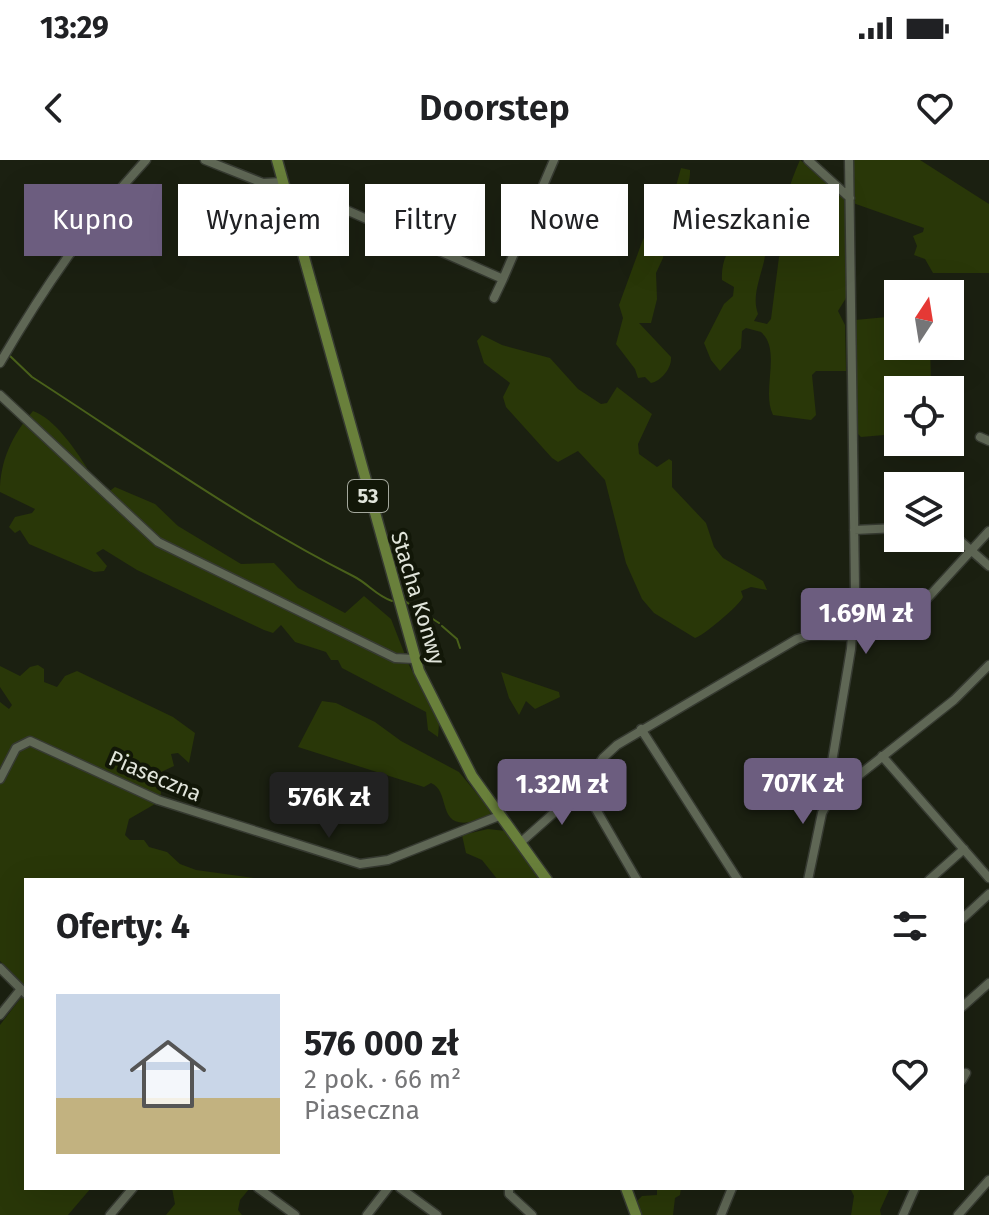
<!DOCTYPE html>
<html lang="pl">
<head>
<meta charset="utf-8">
<style>
	body { margin:0; font-family:"Fira Sans",sans-serif; background:#f2f2f2; color:#202124; height:100vh; display:flex; flex-direction:column; font-size:30px; white-space:nowrap }
	* { box-sizing:border-box; margin:0 }
	p { font-size:26px; color:#757577 }
	.icon { flex:none; width:44px; height:44px; fill:none; stroke:currentColor; stroke-width:2; stroke-linecap:round; stroke-linejoin:round }
	.map { position:relative; flex:1; overflow:hidden }
	.panel { position:absolute; left:24px; top:718px; width:940px; height:312px; display:flex; flex-direction:column; background:#fff; border-radius:0px; box-shadow:0 8px 32px #0002 }
	.panel>* { flex:none }
	.top-card { position:absolute; left:24px; top:24px; width:942px; height:72px; display:flex; gap:16px }
	.needle { width:52px; rotate:12deg }
	.controls { position:absolute; left:884px; top:120px; display:grid; gap:16px }
	.controls a { display:grid; place-items:center; width:80px; height:80px; border-radius:0px; background:#fff; box-shadow:0 8px 32px #0002; font-size:40px }
	.price { position:absolute; translate:-50% -68px; padding:0 18px; border-radius:8px; background:#6c5d7f; color:#fff; font-size:26px; line-height:52px; filter:drop-shadow(0 2px 4px #0008) }
	.price::after { content:''; position:absolute; left:50%; top:48px; width:24px; height:18px; margin-left:-12px; background:inherit; clip-path:polygon(0 0,100% 0,50% 100%) }
	.price.selected { background:#222; color:#fff }
	ul { padding:0; list-style:none }
	li { display:flex; align-items:center; gap:24px; height:200px; padding:0 32px }
	li span { display:grid; place-items:center; flex:none; width:224px; height:160px; border-radius:0px; color:#555 }
	li>.icon { margin-inline-start:auto }
	span .icon { width:96px; height:96px; fill:#fffc; stroke-width:1 }
	li b { font-size:34px }
	h2 { display:flex; justify-content:space-between; align-items:center; height:96px; padding:0 32px; font-size:34px }
	.chip { padding:0 28px; border-radius:0px; background:#fff; box-shadow:0 8px 32px #0002; font-size:28px; line-height:72px }
	.chip.selected { background:#6c5d7f; color:#fff }
	.status { display:flex; justify-content:space-between; align-items:center; height:56px; padding:0 40px; background:#fff; direction:ltr }
	.status svg { height:22px; fill:currentColor }
	header { display:flex; justify-content:space-between; align-items:center; height:104px; padding:0 32px; background:#fff; font-size:36px; font-weight:600 }
	.map>svg:first-child { display:block }
	.green { fill:#293708 }
	.lines { fill:none; stroke-linecap:round; stroke-linejoin:round }
	.stream { stroke:#49601a; stroke-width:2 }
	.minor-casing { stroke:#363a31; stroke-width:11 }
	.major-casing { stroke:#363a31; stroke-width:13 }
	.minor { stroke:#5f6755; stroke-width:8 }
	.major { stroke:#69803b; stroke-width:10 }
	.labels { text-anchor:middle; dominant-baseline:central; stroke-width:8; stroke-linejoin:round; paint-order:stroke }
	.shield { fill:#121708; stroke:#a3a79c; stroke-width:2 }
	.shield-label { font-size:20px; font-weight:bold; fill:#e1e5db }
	.street-label { font-size:22px; fill:#e1e5db; stroke:#121708 }
</style>
</head>
<body>
<div class="status"><b>13:29</b><svg viewBox="0 0 49 12"><path d="M0 12V9h3v3zM5 12V6h3v6zM10 12V3h3v9zM15 12V0h3v12zM26 1h20v11H26zM47 4h2v5h-2z"/></svg></div>
<header><svg class="icon" aria-label="back" viewBox="0 0 24 24"><path d="M15 5l-7 7 7 7"/></svg>Doorstep<svg class="icon" aria-label="heart" viewBox="0 0 24 24"><path d="M12 20l-8-8c-3-5 5-10 8-4 3-6 11-1 8 4z"/></svg></header>
<div class="map">
<svg width="989" height="1055" viewBox="0 0 989 1055">
	<rect width="100%" height="100%" fill="#1b2011"/>
	<path class="green" d="M800 0 835 27 846 40V138L838 151 845 165 846 211H816L812 215 816 255 811 260 773 255C761 231 782 190 761 172L746 168 742 171 741 188 720 211 711 200 704 183 724 144 733 136 734 127 722 120C720 93 739 65 766 88 765 110 750 133 758 154L754 161 767 164 771 159 779 97 783 92C779 60 786 31 800 0Z
		M853 0H920L989 44V113H933L925 99 914 95 917 86 913 76 923 72 924 68 853 43Z
		M681 8 690 10C691 25 679 52 668 61L663 98 656 113 657 139 651 163H639L671 197C672 208 661 221 651 223L645 217 638 218 635 209 616 184 623 158 619 145 642 82 664 35 676 26Z
		M898 156V186H930L931 223 937 230H898L896 274 861 277 856 272 855 160Z
		M482 175 502 185 550 198 578 229 601 244 607 243 617 227 652 254 638 284 639 294 657 307 669 299 672 301V327L706 363 714 387 723 398 763 421 767 430 751 427 741 431 743 437C740 445 703 476 695 478L654 453 642 439 626 403 605 320 578 291 558 302 552 298 506 247 503 237 510 223 484 203 477 181Z
		M33 251C55 259 75 289 87 308L85 318 103 336 115 327 155 344 178 366 241 404 274 403 298 428 345 453 364 436 391 459 409 505 439 564 438 577 428 570 426 552 342 508 338 500H331L326 492 295 482 281 465 273 473 264 470 137 410 103 389 96 393 107 406 104 411 94 412 29 384 20 370 15 373 9 367 15 357 32 353 35 349 0 332C0 301 12 275 33 251Z
		M38 505 44 509V522L57 527 65 516 77 511 173 557 195 573 189 603 178 593 171 594 174 606 159 613 161 634 155 644 129 659 125 675 130 680H144L149 687 167 692 180 704 196 710 269 720H26V827L0 801V542L9 549 12 545 0 527V506L20 516 30 507Z
		M501 512 559 532 560 537 535 549 526 541 519 555 509 538Z
		M322 541 336 543 375 562 401 581 459 612 492 652C487 658 483 659 475 661 435 671 452 632 431 623L424 627 298 587Z
		M488 669 506 671 543 720H498L482 700 466 693 462 675Z
		M26 831V1028H91L68 1055H0V865Z
		M172 1028H250L240 1040 238 1050 242 1055H166L175 1044Z
		M657 1028H681L680 1035 675 1038 673 1055H641L636 1042 642 1036 657 1035Z
		M850 1028H890L880 1050 881 1055H851L854 1036Z"/>
	<g class="lines">
		<path class="stream" d="M9 195 32 217C139 286 240 359 353 416 369 424 375 435 392 441
			M403 440 439 463
			M442 466 457 479 460 488"/>
		<defs>
			<path id="minor" d="M205 0 263 23 283 22
				M808 0 850 38
				M285 31H303L503 119 494 138
				M503 119 554 0
				M0 203C43 129 88 63 146 0
				M0 235 158 382 395 498 414 499
				M980 277 989 281
				M854 370 898 368
				M950 372 989 406
				M901 467 989 371
				M641 569 738 720
				M882 596 989 718
				M0 619 16 588 30 581 158 640 360 704 388 700 499 656
				M583 627 637 720
				M836 632 829 620 851 489 855 429 849 0
				M520 683 583 627 603 598 617 585 797 479 811 475 852 476
				M808 720 822 653 830 638 954 540 989 505
				M929 720 964 689
				M962 759 989 734
				M0 808 26 834
				M962 847 989 823
				M0 855 21 829
				M962 920 966 913
				M258 1028 295 1055
				M400 1028 437 1055
				M509 1028V1034L532 1055
				M110 1055 133 1028
				M367 1055 388 1028
				M721 1055 732 1028
				M903 1055 915 1028
				M958 1055 989 1020"/>
			<path id="major" d="M277 0 419 511 472 616 547 720
				M626 1028 636 1055"/>
		</defs>
		<use href="#minor" class="minor-casing"/>
		<use href="#major" class="major-casing"/>
		<use href="#minor" class="minor"/>
		<use href="#major" class="major"/>
	</g>
	<g class="labels">
		<rect class="shield" x="348" y="320" width="40" height="32" rx="6"/>
		<g class="shield-label">
			<text x="368" y="336">53</text>
		</g>
		<g class="street-label">
			<text transform="translate(418 438) rotate(73)">Stacha Konwy</text>
			<text transform="translate(155 616) rotate(23)">Piaseczna</text>
		</g>
	</g>
</svg>
<div class="controls">
<a><svg class="needle" viewBox="-14 -14 28 28"><path d="M0-13l5 13h-10z" fill="#e53935"/><path d="M0 13l5-13h-10z" fill="#757577"/></svg></a>
<a><svg class="icon" aria-label="locate" viewBox="0 0 24 24"><circle cx="12" cy="12" r="6"/><path d="M12 2v4M12 18v4M2 12h4M18 12h4"/></svg></a>
<a><svg class="icon" aria-label="layers" viewBox="0 0 24 24"><path d="M12 4l9 5-9 5-9-5zM3 14l9 5 9-5"/></svg></a>
</div>
<b class="price" style="left:866px;top:496px">1.69M zł</b>
<b class="price" style="left:803px;top:666px">707K zł</b>
<b class="price" style="left:562px;top:667px">1.32M zł</b>
<b class="price selected" style="left:329px;top:680px">576K zł</b>
<div class="top-card">
<a class="chip selected">Kupno</a>
<a class="chip">Wynajem</a>
<a class="chip">Filtry</a>
<a class="chip">Nowe</a>
<a class="chip">Mieszkanie</a>
</div>
<section class="panel">
<h2>Oferty: 4<svg class="icon" aria-label="filters" viewBox="0 0 24 24"><path d="M4 7h16M4 17h16"/><circle cx="9" cy="7" r="2"/><circle cx="15" cy="17" r="2"/></svg></h2>
<ul>
<li><span style="background:linear-gradient(#c9d6e8 65%,#c2b280 0)"><svg class="icon" aria-label="home" viewBox="0 0 24 24"><path d="M3 11l9-7 9 7M6 9v11h12V9"/></svg></span><div><b>576 000 zł</b><p>2 pok. · 66 m²</p><p>Piaseczna</p></div><svg class="icon" aria-label="heart" viewBox="0 0 24 24"><path d="M12 20l-8-8c-3-5 5-10 8-4 3-6 11-1 8 4z"/></svg></li>
</ul>
</section>
</div>
</body>
</html>
